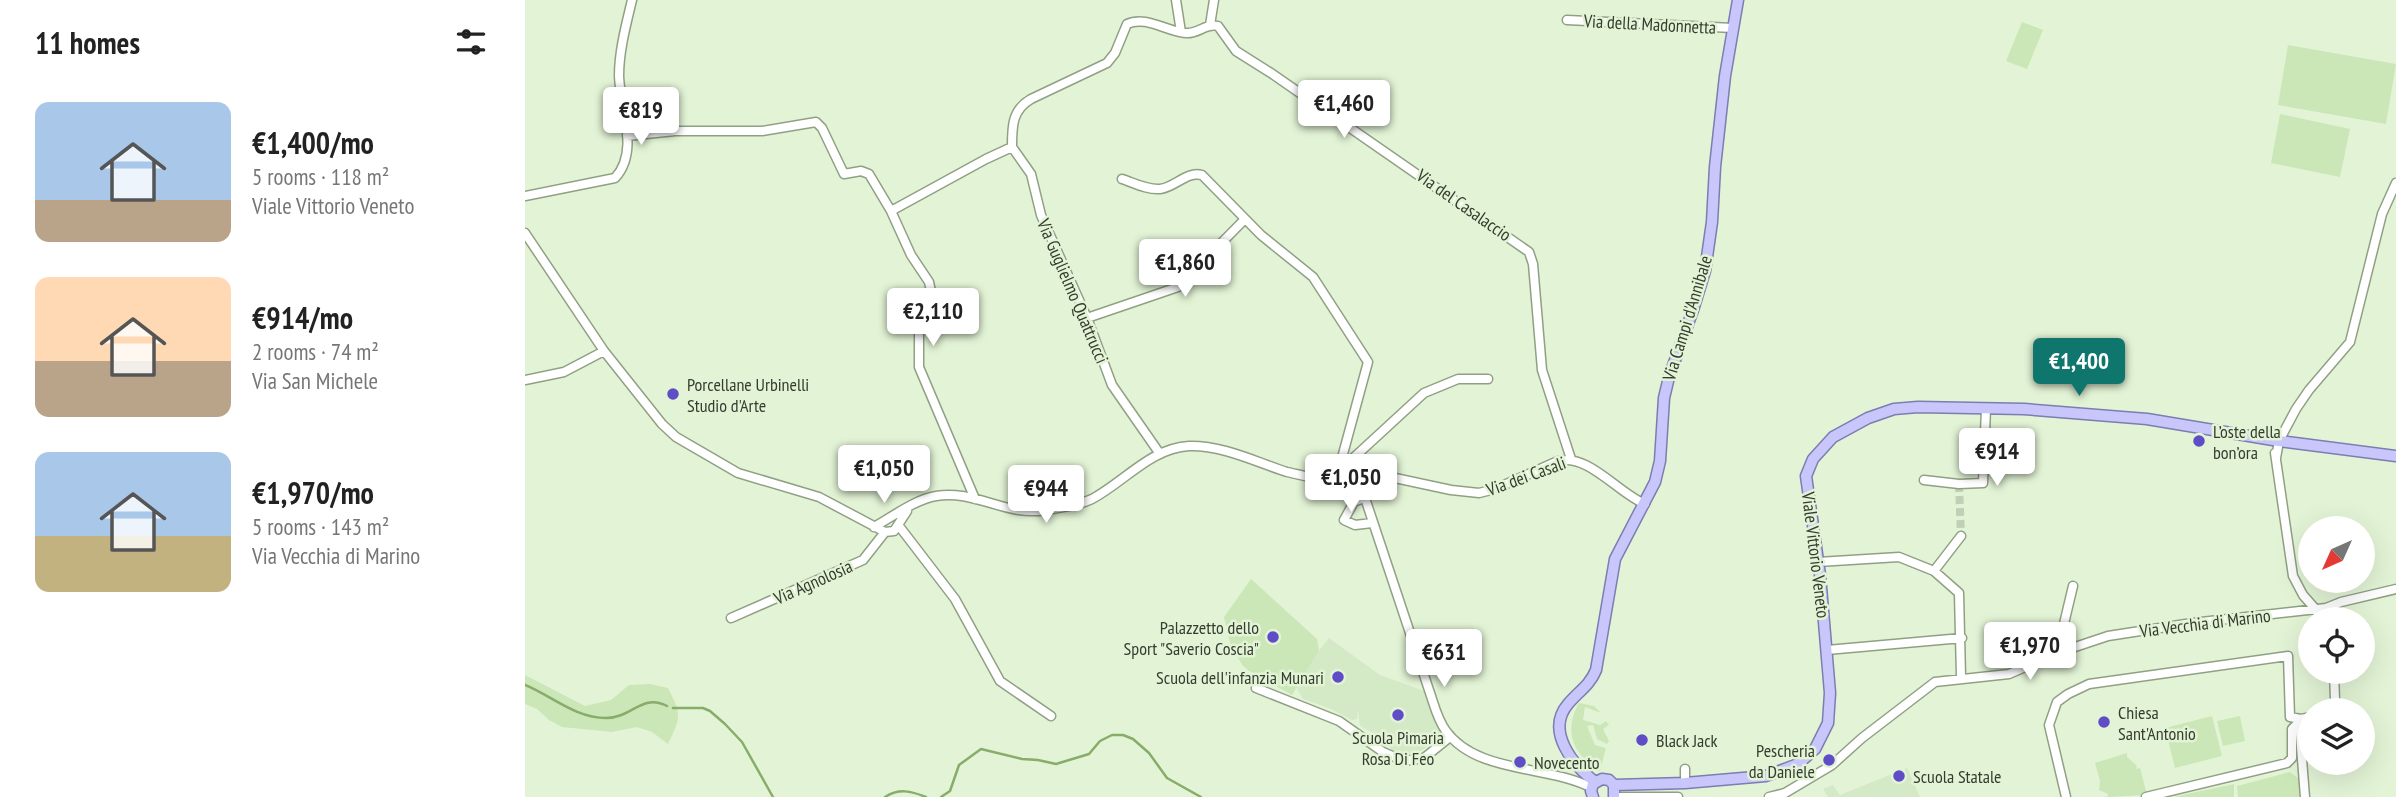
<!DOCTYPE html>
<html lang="en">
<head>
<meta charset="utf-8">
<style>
	body { margin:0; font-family:"PT Sans Narrow",sans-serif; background:#f6f6f6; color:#222; height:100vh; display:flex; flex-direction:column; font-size:26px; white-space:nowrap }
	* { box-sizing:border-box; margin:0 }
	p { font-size:23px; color:#767676 }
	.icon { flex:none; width:38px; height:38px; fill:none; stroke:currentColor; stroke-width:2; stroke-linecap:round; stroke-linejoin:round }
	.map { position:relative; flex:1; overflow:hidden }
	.details { display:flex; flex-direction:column; background:#fff; width:525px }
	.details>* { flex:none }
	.needle { width:46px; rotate:225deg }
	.buttons { position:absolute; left:1773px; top:516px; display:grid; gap:14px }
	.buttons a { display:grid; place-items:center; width:77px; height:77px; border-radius:50%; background:#fff; box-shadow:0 7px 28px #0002; font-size:35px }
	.price { position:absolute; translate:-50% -60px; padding:0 16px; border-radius:7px; background:#fff; color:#222; font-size:23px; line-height:46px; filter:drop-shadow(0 2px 4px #0008) }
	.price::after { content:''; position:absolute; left:50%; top:42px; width:21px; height:16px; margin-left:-10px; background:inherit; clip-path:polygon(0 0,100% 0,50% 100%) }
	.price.active { background:#0f766e; color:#fff }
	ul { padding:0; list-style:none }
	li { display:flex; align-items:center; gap:21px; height:175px; padding:0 35px }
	li span { display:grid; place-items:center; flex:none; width:196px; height:140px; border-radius:14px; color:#555 }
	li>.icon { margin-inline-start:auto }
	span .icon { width:84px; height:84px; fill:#fffc; stroke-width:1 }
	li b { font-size:30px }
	h2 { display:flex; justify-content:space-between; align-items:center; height:84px; padding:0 35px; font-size:30px }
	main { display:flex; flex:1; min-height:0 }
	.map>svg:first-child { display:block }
	.built { fill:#d4e9c5 }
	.green { fill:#cbe6b7 }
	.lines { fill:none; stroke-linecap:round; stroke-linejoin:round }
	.stream { stroke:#88ac6a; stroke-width:2.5 }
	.minor-tunnel { stroke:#c0cfb5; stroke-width:8; stroke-dasharray:8 4; stroke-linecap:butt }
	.minor-casing { stroke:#90a085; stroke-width:11 }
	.major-casing { stroke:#7c7db1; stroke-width:13 }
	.minor { stroke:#fff; stroke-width:8 }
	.major { stroke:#c8c6fa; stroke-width:10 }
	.poi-dot { fill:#5e4dc6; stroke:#e3f4d6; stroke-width:2.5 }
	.labels { text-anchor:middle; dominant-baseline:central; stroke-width:5; stroke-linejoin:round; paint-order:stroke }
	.street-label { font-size:18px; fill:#353c30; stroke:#e3f4d6 }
	.poi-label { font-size:18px; fill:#353c30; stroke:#e3f4d6; text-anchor:start }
</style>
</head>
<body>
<main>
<section class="details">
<h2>11 homes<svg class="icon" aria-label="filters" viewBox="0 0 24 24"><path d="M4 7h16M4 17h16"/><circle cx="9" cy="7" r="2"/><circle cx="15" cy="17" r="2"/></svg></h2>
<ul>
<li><span style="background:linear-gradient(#a9c7e8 70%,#b9a48a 0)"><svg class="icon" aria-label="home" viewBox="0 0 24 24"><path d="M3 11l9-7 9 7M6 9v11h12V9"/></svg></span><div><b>€1,400/mo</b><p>5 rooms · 118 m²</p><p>Viale Vittorio Veneto</p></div></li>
<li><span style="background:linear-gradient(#ffd9b3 60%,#b9a48a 0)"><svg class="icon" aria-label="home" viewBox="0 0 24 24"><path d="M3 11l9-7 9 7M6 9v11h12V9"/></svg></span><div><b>€914/mo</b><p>2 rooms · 74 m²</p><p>Via San Michele</p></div></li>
<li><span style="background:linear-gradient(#a9c7e8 60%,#c2b280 0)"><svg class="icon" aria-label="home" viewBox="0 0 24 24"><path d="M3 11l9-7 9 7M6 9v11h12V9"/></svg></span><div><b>€1,970/mo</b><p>5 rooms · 143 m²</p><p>Via Vecchia di Marino</p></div></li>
</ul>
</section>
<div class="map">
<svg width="1871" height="797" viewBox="0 0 1871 797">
	<rect width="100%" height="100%" fill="#e3f4d6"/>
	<path class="built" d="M804 638 855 675 902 692 917 732 915 736 894 753 878 755 866 749 863 741 835 726 833 710 832 719 827 720 806 709 778 699 771 687 789 657Z
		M1382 768 1395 797H1303L1298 789 1308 785 1315 795Z"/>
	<path class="green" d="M1497 22 1518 30 1502 69 1481 61Z
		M1763 45 1871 64 1861 124 1753 105Z
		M1755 114 1825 129 1815 177 1746 163Z
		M726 579 792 639 794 650 767 695 724 671 718 666 706 647 699 617Z
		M0 675 60 706 86 700 104 685 125 684 143 688C157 715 156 717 143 744L127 732 112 727 87 732 37 727 24 720 12 709 0 704Z
		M1054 703 1069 706 1076 713 1060 707 1058 720 1075 725 1081 721 1084 725 1078 729 1084 741 1082 744 1072 739 1068 725 1062 726 1070 745 1081 748 1075 771C1048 755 1038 731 1054 703Z
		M1687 716 1697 756 1650 768 1640 728Z
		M1715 716 1720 741 1698 746 1692 721Z
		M1602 753V757L1612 766 1611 769 1615 768 1622 795 1582 797 1583 794 1574 790 1575 781 1570 763Z
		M1765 772 1778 782 1779 797H1713L1712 786Z
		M1709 784V797H1648Z"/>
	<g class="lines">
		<path class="stream" d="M0 685C27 696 50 718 81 718 107 718 117 693 142 706
			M148 708H178L185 711 200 724 217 742 248 797
			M360 797C374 788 386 791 401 797
			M416 797 425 791 434 765 456 749 497 759 513 760 531 764 564 754 575 741 587 735H598L608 739 624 753 642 778 676 797"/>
		<path class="minor-tunnel" d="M1434 484 1436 536"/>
		<defs>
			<path id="minor" d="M651 0 656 32
				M1042 20 1208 28
				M685 25 689 0
				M102 136 150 131H237L291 122 297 128 319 174 336 171 344 174 366 211 386 255 404 282 407 296 394 332V367L450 499
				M487 147C487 126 487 110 506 99L582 63 590 53 602 24C621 15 642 32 661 33 674 34 680 23 693 26L711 51 746 73 1004 252 1008 264 1017 370 1046 459
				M487 147 506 174 516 215 562 318 587 385 635 454
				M597 179C609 183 622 190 635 189 651 187 661 171 677 175L736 235 788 277 843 362 818 454 820 462 838 481 837 492
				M0 196 90 178C115 151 95 108 94 76 94 51 101 25 107 0
				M366 211 461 159 487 147
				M0 233 79 351 137 424 151 437 213 473 294 497 360 532 369 531 382 511
				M562 318 653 287 720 219
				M0 380 39 372 79 351
				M1750 453 1768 576 1778 595 1800 620
				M1751 458 1754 441 1771 409 1784 390 1825 342 1857 214 1871 183
				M824 462 899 393 933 379H963
				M827 462 843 466 856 475
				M831 467 841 475 847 486
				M789 480 791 475C811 470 825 472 836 491
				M1399 480 1434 484 1458 483 1461 408
				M839 495 904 690C909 704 912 719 921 731 952 774 1024 765 1067 788
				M839 496 856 475 926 490 954 493 970 489 1033 461C1063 453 1093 493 1120 504
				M830 500 819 520 830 525 847 523
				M374 526 430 599 475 681 526 716
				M349 527C367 517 391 499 411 496 449 489 482 517 520 510 535 508 554 505 567 499 599 482 626 448 664 446 697 445 731 462 762 472 774 475 822 484 827 492 829 495 829 498 831 501L839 498
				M1293 562 1374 557 1409 571 1434 593 1436 677
				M1409 571 1436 536
				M206 618 338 560 360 532
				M1302 650 1437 638
				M1532 653 1548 586
				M731 688 814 721 858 752 879 761 899 758 925 737
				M1804 710 1810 700 1809 672
				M1774 721 1780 797
				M1160 769V783
				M1090 797H1153
				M1244 797 1260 793 1307 765 1337 738 1410 682 1484 674 1532 653 1583 636 1667 623 1801 608 1816 602 1871 589
				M1541 797 1524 725 1532 702 1543 694 1564 684 1763 656 1765 717 1776 719 1785 717
				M1621 797 1762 763 1767 758V729L1773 723"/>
			<path id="major" d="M1070 782C1048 765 1020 731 1043 704 1053 692 1065 685 1071 670L1090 559 1130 482 1135 461 1139 398 1144 377 1168 310 1180 271 1187 222 1190 167 1200 76 1213 0
				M1089 785 1160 783 1241 776 1273 764 1290 749 1303 723 1305 693 1295 575 1281 476 1288 459 1308 437 1343 418 1369 409 1393 407 1499 409 1622 419 1754 441 1871 456
				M1068 797 1066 791 1068 784 1077 779 1084 780 1089 785V797"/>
		</defs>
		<use href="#minor" class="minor-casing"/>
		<use href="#major" class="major-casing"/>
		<use href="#minor" class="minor"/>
		<use href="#major" class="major"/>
	</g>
	<g class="poi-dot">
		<circle cx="148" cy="394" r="7"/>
		<circle cx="1674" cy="441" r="7"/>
		<circle cx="748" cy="637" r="7"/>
		<circle cx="813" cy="677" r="7"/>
		<circle cx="873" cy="715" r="7"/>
		<circle cx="1579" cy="722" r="7"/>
		<circle cx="1117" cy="740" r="7"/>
		<circle cx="1304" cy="760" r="7"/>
		<circle cx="995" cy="762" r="7"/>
		<circle cx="1374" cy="776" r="7"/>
	</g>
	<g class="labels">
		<g class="street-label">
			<text transform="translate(1125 24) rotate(3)">Via della Madonnetta</text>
			<text transform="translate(939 205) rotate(35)">Via del Casalaccio</text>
			<text transform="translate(548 291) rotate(67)">Via Guglielmo Quattrucci</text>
			<text transform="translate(1162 318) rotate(-73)">Via Campi d'Annibale</text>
			<text transform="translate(1001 476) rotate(-20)">Via dei Casali</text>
			<text transform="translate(1291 555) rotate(83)">Viale Vittorio Veneto</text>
			<text transform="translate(288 582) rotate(-24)">Via Agnolosia</text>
			<text transform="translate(1680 623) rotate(-7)">Via Vecchia di Marino</text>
		</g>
		<g class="poi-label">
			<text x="162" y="384">Porcellane Urbinelli<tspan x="162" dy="21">Studio d'Arte</tspan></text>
			<text x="1688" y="431">L’oste della<tspan x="1688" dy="21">bon’ora</tspan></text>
			<text x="734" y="627" text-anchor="end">Palazzetto dello<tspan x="734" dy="21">Sport "Saverio Coscia"</tspan></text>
			<text x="799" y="677" text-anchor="end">Scuola dell'infanzia Munari</text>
			<text x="1593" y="712">Chiesa<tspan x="1593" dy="21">Sant'Antonio</tspan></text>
			<text x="873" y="737" text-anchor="middle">Scuola Pimaria<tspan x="873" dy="21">Rosa Di Feo</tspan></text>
			<text x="1131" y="740">Black Jack</text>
			<text x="1290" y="750" text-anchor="end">Pescheria<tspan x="1290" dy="21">da Daniele</tspan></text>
			<text x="1009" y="762">Novecento</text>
			<text x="1388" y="776">Scuola Statale</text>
		</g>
	</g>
</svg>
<div class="buttons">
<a><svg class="needle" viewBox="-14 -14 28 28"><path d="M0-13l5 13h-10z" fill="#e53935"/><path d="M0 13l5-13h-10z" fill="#767676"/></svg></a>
<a><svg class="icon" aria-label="locate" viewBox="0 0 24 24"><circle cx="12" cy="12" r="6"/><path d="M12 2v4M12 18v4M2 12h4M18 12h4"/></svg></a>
<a><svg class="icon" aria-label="layers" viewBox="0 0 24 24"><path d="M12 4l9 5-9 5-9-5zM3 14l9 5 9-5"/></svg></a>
</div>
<b class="price" style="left:819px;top:140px">€1,460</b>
<b class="price" style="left:116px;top:147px">€819</b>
<b class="price" style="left:660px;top:299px">€1,860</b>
<b class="price" style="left:408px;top:348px">€2,110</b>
<b class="price active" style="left:1554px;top:398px">€1,400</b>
<b class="price" style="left:1472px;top:488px">€914</b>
<b class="price" style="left:359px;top:505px">€1,050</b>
<b class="price" style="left:826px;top:514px">€1,050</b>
<b class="price" style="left:521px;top:525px">€944</b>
<b class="price" style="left:1505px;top:682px">€1,970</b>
<b class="price" style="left:919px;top:689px">€631</b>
</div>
</main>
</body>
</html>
